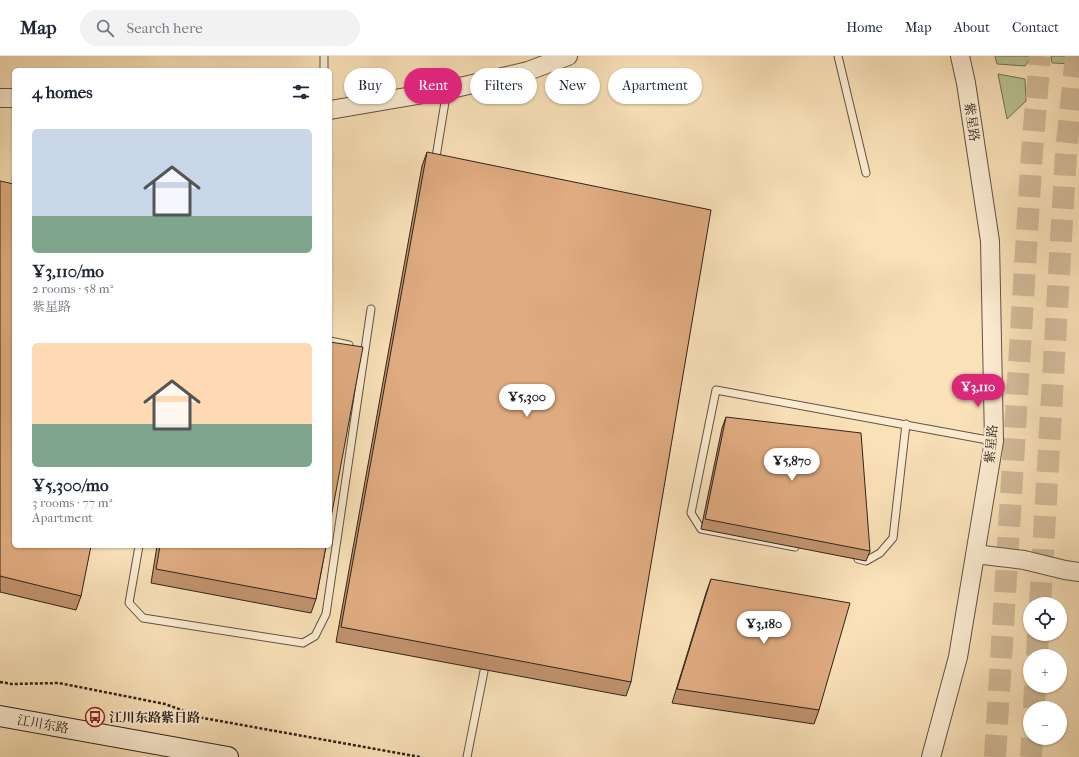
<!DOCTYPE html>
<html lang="en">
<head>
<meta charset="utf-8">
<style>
	body { margin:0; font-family:"IM FELL French Canon","Noto Serif SC",serif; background:#f2f2f3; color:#1f2937; height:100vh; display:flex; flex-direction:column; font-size:15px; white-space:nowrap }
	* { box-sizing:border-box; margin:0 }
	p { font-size:13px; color:#747a83 }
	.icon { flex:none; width:22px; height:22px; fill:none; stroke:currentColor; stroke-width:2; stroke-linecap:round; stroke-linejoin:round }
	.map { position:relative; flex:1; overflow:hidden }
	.drawer { position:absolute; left:12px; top:12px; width:320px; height:480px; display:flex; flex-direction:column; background:#fff; border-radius:6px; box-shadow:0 1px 3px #0004 }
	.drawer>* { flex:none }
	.hud { position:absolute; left:344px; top:12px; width:380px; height:36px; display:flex; gap:8px }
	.controls { position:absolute; left:1023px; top:541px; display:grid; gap:8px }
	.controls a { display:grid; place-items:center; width:44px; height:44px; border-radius:50%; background:#fff; box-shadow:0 1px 3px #0004; font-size:20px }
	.price { position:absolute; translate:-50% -34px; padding:0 9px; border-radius:14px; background:#fff; color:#222; font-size:13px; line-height:26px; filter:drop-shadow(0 1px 2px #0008) }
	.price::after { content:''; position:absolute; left:50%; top:24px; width:12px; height:9px; margin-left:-6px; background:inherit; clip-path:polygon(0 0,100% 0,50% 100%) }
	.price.on { background:#db2777; color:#fff }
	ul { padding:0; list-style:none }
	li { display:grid; align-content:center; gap:8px; height:212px; padding:0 20px }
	li span { display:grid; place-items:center; height:124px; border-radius:6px; color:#555 }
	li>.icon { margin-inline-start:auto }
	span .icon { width:72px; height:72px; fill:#fffc; stroke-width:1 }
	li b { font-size:17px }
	h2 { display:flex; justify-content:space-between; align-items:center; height:48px; padding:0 20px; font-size:17px }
	.tag { padding:0 14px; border-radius:18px; background:#fff; box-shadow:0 1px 3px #0004; font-size:14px; line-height:36px }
	.tag.on { background:#db2777; color:#fff }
	header { display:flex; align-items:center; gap:24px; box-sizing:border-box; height:56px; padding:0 20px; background:#fff; border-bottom:1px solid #e0e1e3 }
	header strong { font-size:19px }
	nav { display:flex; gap:22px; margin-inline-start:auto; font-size:14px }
	.search { width:280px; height:36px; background:#f2f2f3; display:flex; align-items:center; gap:10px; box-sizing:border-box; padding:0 14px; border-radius:22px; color:#747a83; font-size:15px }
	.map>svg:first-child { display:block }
	.green { fill:#b8c493; stroke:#747458 }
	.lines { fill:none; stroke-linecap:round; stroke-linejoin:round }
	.trunk-tunnel { stroke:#d1bb99; stroke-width:22; stroke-dasharray:22 11; stroke-linecap:butt }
	.service-casing { stroke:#625343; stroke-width:9 }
	.tertiary-casing { stroke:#625343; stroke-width:20 }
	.secondary-casing { stroke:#30241c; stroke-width:22 }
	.path { stroke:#30241c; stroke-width:2.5; stroke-dasharray:3 2; stroke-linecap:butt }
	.service { stroke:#fbecd1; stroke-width:7 }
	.tertiary { stroke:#fbecd1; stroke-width:18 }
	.secondary { stroke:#fbecd1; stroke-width:20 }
	.wall { fill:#c1936e; stroke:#30241c }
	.building { fill:#e0ab80; stroke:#30241c }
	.labels { text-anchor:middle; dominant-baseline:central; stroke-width:4; stroke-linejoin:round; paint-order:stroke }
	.street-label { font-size:13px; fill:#30241c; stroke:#fbecd1 }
	.poi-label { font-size:13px; font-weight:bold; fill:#30241c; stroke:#fbecd1; text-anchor:start }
</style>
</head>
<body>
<header>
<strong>Map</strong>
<div class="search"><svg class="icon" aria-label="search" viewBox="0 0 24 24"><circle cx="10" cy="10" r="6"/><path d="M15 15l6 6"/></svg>Search here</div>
<nav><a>Home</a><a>Map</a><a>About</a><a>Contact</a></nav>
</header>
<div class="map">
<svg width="1079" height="701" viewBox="0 0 1079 701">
	<rect width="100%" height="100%" fill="#f9e1b8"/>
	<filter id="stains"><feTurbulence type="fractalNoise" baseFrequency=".005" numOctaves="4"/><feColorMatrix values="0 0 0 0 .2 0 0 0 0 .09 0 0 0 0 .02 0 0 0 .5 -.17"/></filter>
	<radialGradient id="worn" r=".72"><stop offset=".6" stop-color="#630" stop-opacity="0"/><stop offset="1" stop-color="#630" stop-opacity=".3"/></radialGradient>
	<path class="green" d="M995 0H1032L1025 10 997 8Z
		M1051 0H1079V6L1078 8 1052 7Z
		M998 18 1025 23 1026 45 1007 63Z"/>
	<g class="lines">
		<path class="trunk-tunnel" d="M1040 548 1066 96 1076 0
			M1037 600 1038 578
			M1034 652 1035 630
			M995 701 1032 96 1040 0
			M1031 701 1032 682"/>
		<defs>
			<path id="service" d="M838 0 866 117
				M324 14V0
				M435 107 447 34
				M330 285 349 289
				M139 490 129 547 143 562 303 587 315 580 326 558 371 253
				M795 491 701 473 691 457 716 334 993 385
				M858 503 866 505 880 497 893 482 906 368
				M467 701 486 605"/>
			<path id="tertiary" d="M0 42H14
				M330 54 447 34 528 15 568 0
				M975 498 1024 504 1065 514 1079 516
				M931 701 958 601 994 385 990 185 966 27 960 0"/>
			<path id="secondary" d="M0 660 228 701"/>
		</defs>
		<use href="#service" class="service-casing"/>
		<use href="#tertiary" class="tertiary-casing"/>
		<use href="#secondary" class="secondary-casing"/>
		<path class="path" d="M0 626 12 628 59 627 165 648 203 662 420 701"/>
		<use href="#service" class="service"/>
		<use href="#tertiary" class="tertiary"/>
		<use href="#secondary" class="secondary"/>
	</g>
	<path class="wall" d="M427 96 631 626 626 640 336 586 422 110Z
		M0 125 81 540 76 554 0 536Z
		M726 361 870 495 866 505 701 473 722 372Z
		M157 490H326L316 543 311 557 151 527Z
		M711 523 819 654 814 668 672 647 706 537Z"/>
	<path class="building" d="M427 96 711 154 631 626 341 571Z
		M0 125 14 128V490H91L81 540 0 520Z
		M330 286 363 291 330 467Z
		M726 361 861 377 870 495 705 463Z
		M160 490H326L316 543 156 513Z
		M711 523 850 547 819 654 677 633Z"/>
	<defs>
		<symbol id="bus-ring" viewBox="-11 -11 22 22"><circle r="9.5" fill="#fbecd1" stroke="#8f2418" stroke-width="1.5"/><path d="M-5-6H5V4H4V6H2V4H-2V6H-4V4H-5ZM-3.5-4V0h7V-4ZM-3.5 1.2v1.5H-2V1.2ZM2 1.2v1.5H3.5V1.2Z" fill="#8f2418"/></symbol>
	</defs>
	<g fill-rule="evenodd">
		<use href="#bus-ring" x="84" y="650" width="22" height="22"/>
	</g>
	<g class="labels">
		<g class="street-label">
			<text transform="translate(972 66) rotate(82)">紫星路</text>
			<text transform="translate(991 388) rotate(-85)">紫星路</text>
			<text transform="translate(43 668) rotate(10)">江川东路</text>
		</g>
		<g class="poi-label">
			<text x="109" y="661">江川东路紫日路</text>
		</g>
	</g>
	<rect width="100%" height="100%" filter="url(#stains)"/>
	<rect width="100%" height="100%" fill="url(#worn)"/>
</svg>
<div class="controls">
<a><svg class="icon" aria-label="locate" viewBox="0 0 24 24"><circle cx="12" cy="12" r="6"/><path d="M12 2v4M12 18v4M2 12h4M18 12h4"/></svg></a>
<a>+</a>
<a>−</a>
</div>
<b class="price on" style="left:978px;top:352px">¥3,110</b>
<b class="price" style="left:527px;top:362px">¥5,300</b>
<b class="price" style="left:792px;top:426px">¥5,870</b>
<b class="price" style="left:764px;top:589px">¥3,180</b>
<div class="hud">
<a class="tag">Buy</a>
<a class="tag on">Rent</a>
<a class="tag">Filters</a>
<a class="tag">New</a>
<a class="tag">Apartment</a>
</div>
<section class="drawer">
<h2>4 homes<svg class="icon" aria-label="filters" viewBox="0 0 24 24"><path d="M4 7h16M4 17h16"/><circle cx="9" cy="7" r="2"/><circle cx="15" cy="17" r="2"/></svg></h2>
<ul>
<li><span style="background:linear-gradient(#c9d6e8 70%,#7fa58c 0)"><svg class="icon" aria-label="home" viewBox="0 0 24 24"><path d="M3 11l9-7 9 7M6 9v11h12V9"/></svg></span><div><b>¥3,110/mo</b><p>2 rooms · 58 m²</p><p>紫星路</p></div></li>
<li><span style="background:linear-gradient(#ffd9b3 65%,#7fa58c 0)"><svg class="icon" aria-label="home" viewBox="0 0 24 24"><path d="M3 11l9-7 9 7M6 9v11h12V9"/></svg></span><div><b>¥5,300/mo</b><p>3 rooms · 77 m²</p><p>Apartment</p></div></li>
</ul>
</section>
</div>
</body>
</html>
